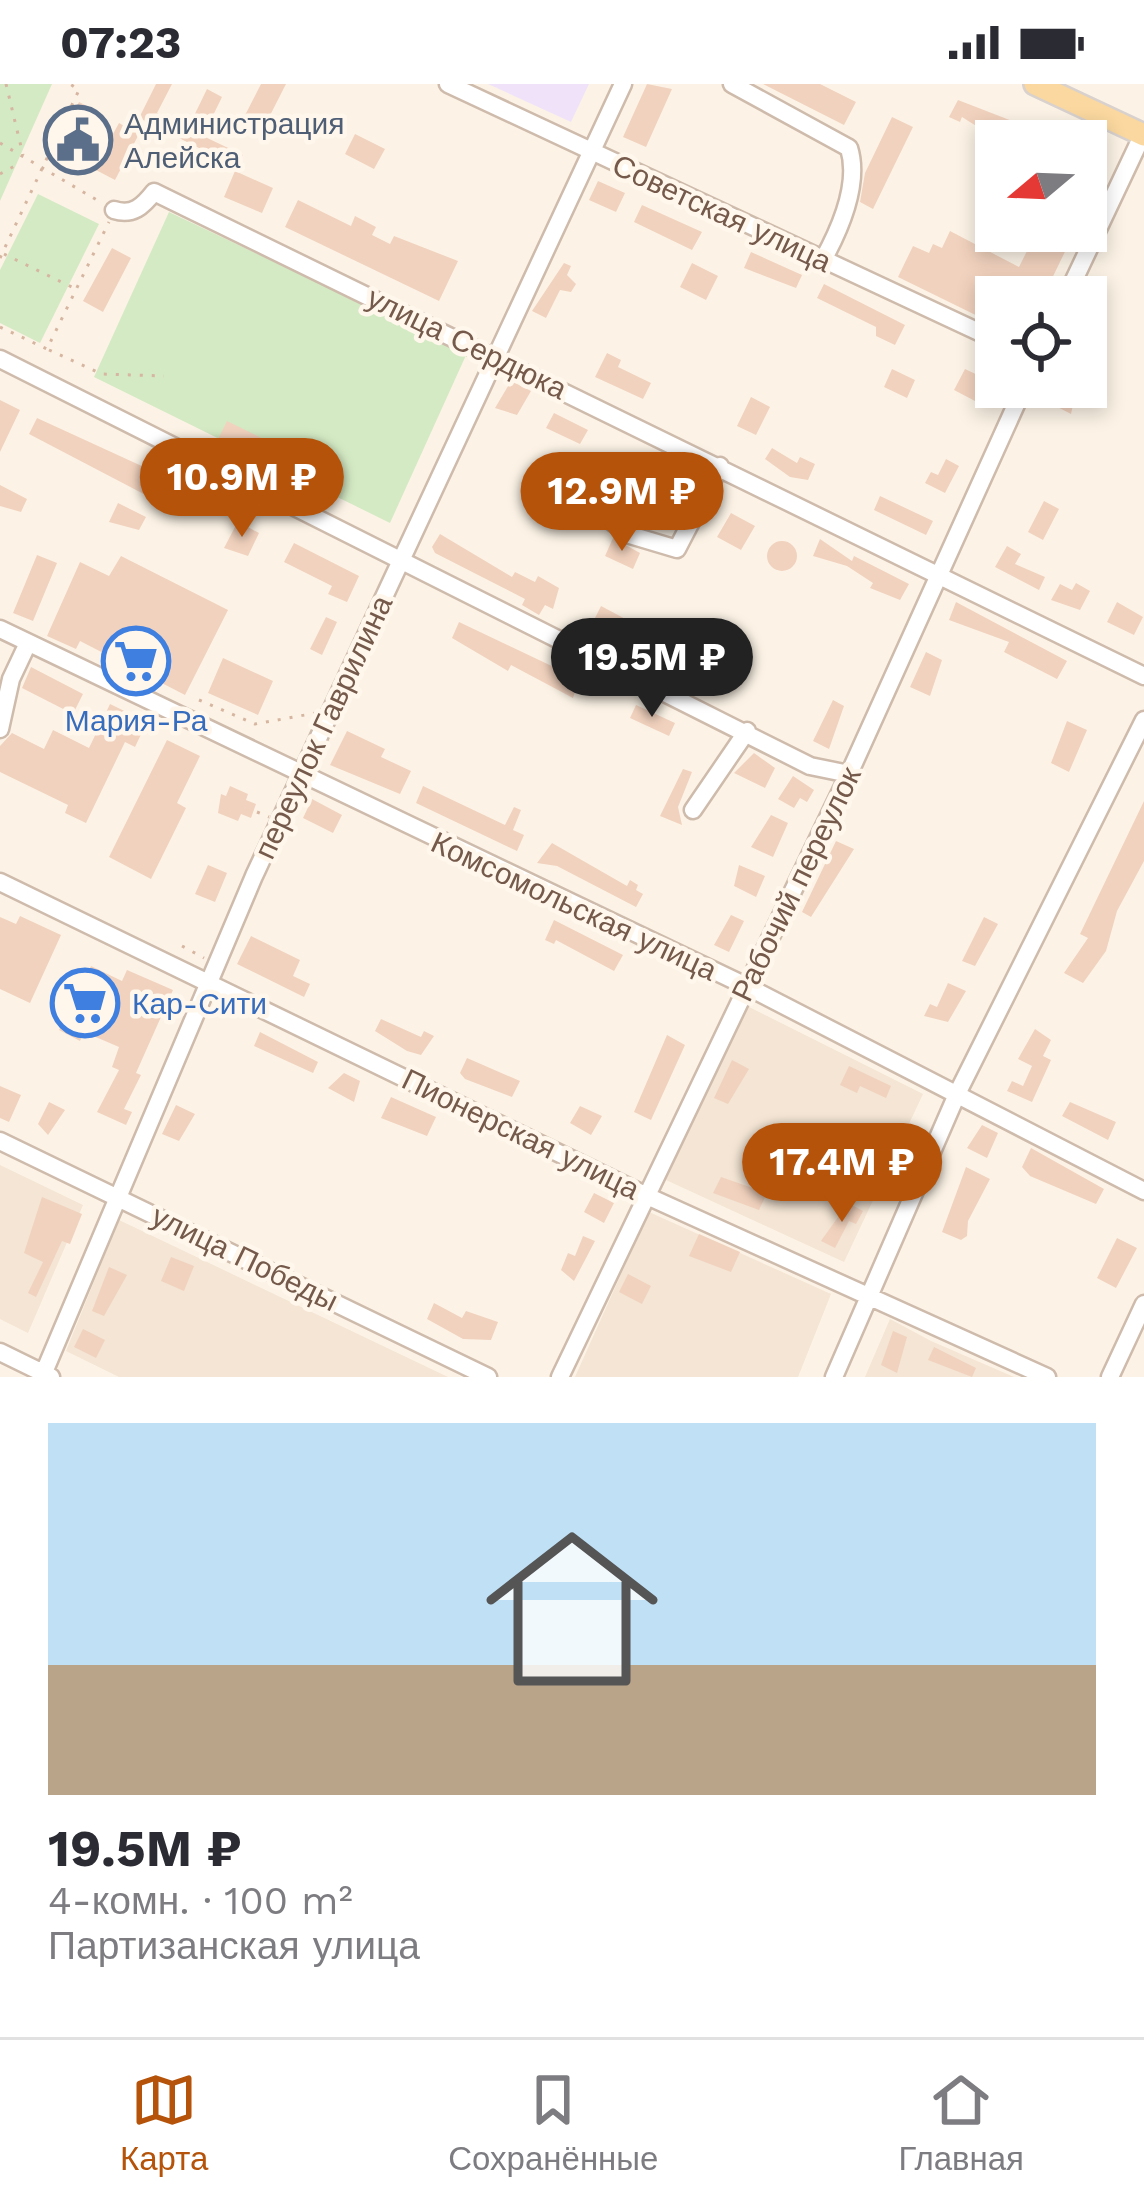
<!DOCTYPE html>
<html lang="ru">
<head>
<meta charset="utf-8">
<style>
	body { margin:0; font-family:"Work Sans",sans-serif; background:#f2f2f3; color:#2b2b33; height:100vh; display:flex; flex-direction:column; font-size:45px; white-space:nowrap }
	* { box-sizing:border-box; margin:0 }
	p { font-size:39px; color:#7c7c81 }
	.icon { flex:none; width:66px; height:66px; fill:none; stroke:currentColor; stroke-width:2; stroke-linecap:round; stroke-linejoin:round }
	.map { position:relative; height:1293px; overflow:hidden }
	.sheet { display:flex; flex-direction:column; background:#fff; flex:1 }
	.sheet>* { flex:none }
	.needle { width:78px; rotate:251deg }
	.tools { position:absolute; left:975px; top:36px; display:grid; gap:24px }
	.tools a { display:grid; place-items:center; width:132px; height:132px; border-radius:0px; background:#fff; box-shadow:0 6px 18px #0003; font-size:60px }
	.price { position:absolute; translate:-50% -102px; padding:0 27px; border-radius:42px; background:#b45309; color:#fff; font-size:39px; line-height:78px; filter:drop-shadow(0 3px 6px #0008) }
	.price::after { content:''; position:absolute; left:50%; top:72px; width:36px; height:27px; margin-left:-18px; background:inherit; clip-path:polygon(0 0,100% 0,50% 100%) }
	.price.selected { background:#222; color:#fff }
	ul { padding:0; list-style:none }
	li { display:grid; align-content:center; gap:24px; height:636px; padding:0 48px }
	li+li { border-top:3px solid #e1e1e2 }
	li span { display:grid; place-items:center; height:372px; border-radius:0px; color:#555 }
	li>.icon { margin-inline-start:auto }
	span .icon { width:216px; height:216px; fill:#fffc; stroke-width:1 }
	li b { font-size:51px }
	.status { display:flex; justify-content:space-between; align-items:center; height:84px; padding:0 60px; background:#fff; direction:ltr }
	.status svg { height:33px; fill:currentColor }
	.dock { display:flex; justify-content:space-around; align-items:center; height:168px; border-top:3px solid #e1e1e2; background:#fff; font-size:33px; color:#7c7c81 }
	.dock a { display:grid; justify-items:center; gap:6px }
	.dock .selected { color:#b45309 }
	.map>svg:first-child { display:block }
	.residential { fill:#f4e5d4 }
	.education { fill:#f0e3f9 }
	.green { fill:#d4eac4 }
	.building { fill:#f1d2be }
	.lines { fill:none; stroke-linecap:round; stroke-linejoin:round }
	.minor-casing { stroke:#cebbac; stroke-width:21 }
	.major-casing { stroke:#d8d1cd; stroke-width:26 }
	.path { stroke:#d6b5a1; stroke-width:3; stroke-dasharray:3 9; stroke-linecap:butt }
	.minor { stroke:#fff; stroke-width:16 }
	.major { stroke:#fad89f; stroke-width:21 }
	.labels { text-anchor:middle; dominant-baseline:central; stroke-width:9; stroke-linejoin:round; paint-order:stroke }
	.service-label { font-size:30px; fill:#4e5e75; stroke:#fff7ec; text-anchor:start }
	.street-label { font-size:30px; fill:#755a4b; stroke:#fff7ec }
	.shop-label { font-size:30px; fill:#366cbe; stroke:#fff7ec }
</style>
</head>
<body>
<div class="status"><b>07:23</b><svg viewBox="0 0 49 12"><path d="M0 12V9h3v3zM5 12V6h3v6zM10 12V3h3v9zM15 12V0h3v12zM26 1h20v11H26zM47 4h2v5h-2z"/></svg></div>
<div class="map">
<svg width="1144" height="1293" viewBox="0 0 1144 1293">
	<rect width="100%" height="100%" fill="#fcf3e6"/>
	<path class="residential" d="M745 921 923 1010 844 1178 666 1096Z
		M0 1081 83 1121 28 1249 0 1235Z
		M649 1128 831 1210 798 1293H575Z
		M119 1136 448 1293H119L66 1267Z
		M890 1235 931 1257 1014 1293H865Z"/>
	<path class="education" d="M488 0H589L571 38Z"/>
	<path class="green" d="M0 0H52L0 117Z
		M38 110 99 140 40 259 0 239V186Z
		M169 128 467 269 390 439 94 293Z"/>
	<path class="building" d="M156 0H172L157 29 188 44 207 5 222 13 203 52 243 71 237 83 139 34Z
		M261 0H286L259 53 239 43Z
		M647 0 672 5 646 63 623 53Z
		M763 0H820L856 18 844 41Z
		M958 16 1030 44 1024 57H1000L962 33 960 38 949 33Z
		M79 18 101 29 89 51 107 61 119 39 139 50 115 96 54 64Z
		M892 33 913 43 873 125 860 118 865 89Z
		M355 50 385 65 374 85 345 70Z
		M235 87 273 104 262 129 224 113Z
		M598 97 625 109 616 128 589 116Z
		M298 116 351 142 355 132 376 143 372 151 390 160 394 152 458 177 439 217 285 143Z
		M642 121 702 148 692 166 634 138Z
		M950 147 1019 183 1037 147H1075L1043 213H996V241L898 193 913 162 929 169 933 160 942 164Z
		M112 164 131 174 103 228 83 217Z
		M751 168 802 191 796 204 744 184Z
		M564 179 571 182 567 191 576 200 571 208 560 206 546 234 532 227Z
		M692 179 718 192 706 216 680 203Z
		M824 200 905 241 895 261 876 252V243L817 214Z
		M1090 230 1104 237V248L1086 284Z
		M607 269 621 276 618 283 651 299 643 315 595 293Z
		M892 285 915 296 907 314 884 303Z
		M965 285 986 295 975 317 954 306Z
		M511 297 531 307 517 331 495 324Z
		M1053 303 1076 307 1071 330 1042 315Z
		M751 313 770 323 756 351 737 342Z
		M0 316 20 326 0 368Z
		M554 329 588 346 580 360 546 344Z
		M37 334 170 395 159 418 29 350Z
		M227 337 305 375 296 393 218 355Z
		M772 364 797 379 800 373 815 380 808 396 790 393 765 375Z
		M946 375 959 382 945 409 925 399 931 388 938 391Z
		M630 381 673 403 655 435 643 428 648 417 619 401Z
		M0 401 27 415 21 428 0 422Z
		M880 412 933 437 926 451 874 426Z
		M1044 417 1059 425 1043 456 1028 448Z
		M118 419 146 433 139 446 109 438Z
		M731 429 755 442 741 466 717 453Z
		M244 441 259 449 248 472 224 464 235 443Z
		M440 450 512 493 515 488 535 498 538 492 559 504 553 525 545 521 539 531 522 521 525 515 435 469 432 463Z
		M613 454 640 469 633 485 605 472Z
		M820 455 852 477 854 472 909 500 900 516 870 504 873 499 847 482 813 472Z
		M767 472a15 15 0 1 1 30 0a15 15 0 1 1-30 0Z
		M294 459 359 492 347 518 328 510 332 502 284 478Z
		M1007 462 1021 470 1015 480 1045 493 1039 506 995 483Z
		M37 471 57 479 33 537 13 529Z
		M121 472 228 526 185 611 80 557 76 565 47 552 80 478 109 492Z
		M1076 499 1090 507 1080 526 1051 516 1060 500 1072 506Z
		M956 518 1067 577 1057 595 1004 568 1009 558 949 536Z
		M1117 518 1143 533 1134 551 1107 538Z
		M601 522 665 556 657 574 590 544Z
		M326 533 337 538 322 571 310 565Z
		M459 538 579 595 573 614 511 581 508 587 452 554Z
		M926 568 942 576 930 612 910 603Z
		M223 574 273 597 258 631 208 609Z
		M31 583 83 610 73 630 22 604Z
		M833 616 844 622 829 665 813 657Z
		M110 620 147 638 135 663 125 658 86 739 65 729 68 721 0 688V662L12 649 44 665 53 646 89 664Z
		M636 621 675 639 669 652 630 634Z
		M1067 637 1087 646 1069 688 1051 679Z
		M347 647 385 665 381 673 411 687 400 710 330 681Z
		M167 656 200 672 177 719 186 724 151 795 109 773Z
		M754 669 775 684 765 704 734 689Z
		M683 685 692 688 678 723 682 741 660 732Z
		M793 692 814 706 807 718 800 714 794 724 778 715Z
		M230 702 248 710 246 716 256 720 251 734 241 730 238 737 218 729 221 710 226 712Z
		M423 702 505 741 514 723 521 726 513 746 524 751 517 767 416 719Z
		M312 715 342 731 333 749 303 734Z
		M1144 717V777L1117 827 1106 867 1083 899 1064 889 1088 854 1080 850Z
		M771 731 788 739 773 773 751 763Z
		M836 757 854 765 811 833 802 828Z
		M552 759 627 802 630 796 638 801 636 806 643 810 636 823 557 782 537 779Z
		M208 781 227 789 215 818 195 810Z
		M739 781 765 792 756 813 734 802Z
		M731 831 744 837 729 868 714 861Z
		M20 832 61 851 30 919 0 905V833L16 840Z
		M984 833 998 840 975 882 962 877Z
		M554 836 623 871 614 887 556 856 554 860 545 856Z
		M251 852 300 876 293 892 310 900 304 913 237 880Z
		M91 882 122 897 127 886 173 906 136 989 141 991 124 1025 132 1028 126 1041 97 1028 119 986 112 983 119 963 84 948 80 957 59 946Z
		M948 899 966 907 948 938 924 932 930 920 937 923Z
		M381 935 421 953 424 947 434 952 421 971 407 967 375 947Z
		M1035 945 1051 956 1043 972 1051 976 1032 1018 1007 1007 1012 997 1023 1002 1032 982 1018 975Z
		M260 948 318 978 313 989 254 962Z
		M667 951 685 961 651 1036 634 1028Z
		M467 974 520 997 512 1013 465 995 460 989Z
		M732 976 749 985 728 1020 714 1014Z
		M849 982 891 1002 886 1014 860 1002 857 1009 840 1001Z
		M344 989 360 997 354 1018 328 1004Z
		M0 1002 21 1011 9 1038 0 1034Z
		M391 1013 436 1033 427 1052 381 1034Z
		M49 1018 65 1026 48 1051 38 1040Z
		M1070 1018 1116 1038 1108 1056 1062 1032Z
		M176 1021 195 1030 179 1057 162 1050Z
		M580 1022 602 1032 591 1051 570 1039Z
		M982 1041 998 1049 987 1074 967 1064Z
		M1031 1064 1104 1105 1096 1120 1030 1092 1022 1083Z
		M966 1083 990 1095 968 1137 967 1152 961 1156 942 1148Z
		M721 1093 767 1109 759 1126 713 1109Z
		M594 1109 614 1119 604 1139 584 1128Z
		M42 1113 82 1130 70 1160 62 1157 36 1213 28 1209 43 1178 24 1169Z
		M848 1119 863 1127 856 1140 849 1137 835 1164 821 1157Z
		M699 1150 740 1168 731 1188 689 1172Z
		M583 1152 595 1157 574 1197 561 1186 568 1169 575 1172Z
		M1117 1154 1137 1164 1116 1204 1097 1194Z
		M171 1173 194 1182 184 1207 161 1197Z
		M109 1183 127 1191 104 1232 92 1227Z
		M628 1190 651 1202 642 1220 619 1208Z
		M434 1219 462 1234 466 1227 498 1238 491 1256 463 1255 427 1235Z
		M83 1245 105 1256 96 1274 74 1263Z
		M893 1247 907 1253 897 1289 881 1281Z
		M934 1263 976 1284 972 1293 928 1276Z"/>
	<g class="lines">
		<defs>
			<path id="minor" d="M448 0 996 256
				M732 0 849 64C860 99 840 145 823 176
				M114 126C133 132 143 122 154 108L1144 592
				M1066 213 1143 50
				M0 275 810 682 849 690
				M595 425 630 451 677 465 720 382
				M0 545 746 902 1144 1107
				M0 645 11 595 28 559
				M693 726 747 647
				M0 798 647 1112 1047 1293
				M0 1057 488 1293
				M0 1268 51 1293
				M42 1293 254 792 623 0
				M560 1293 849 690 1024 303
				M834 1293 958 1008 1144 636
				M1110 1293 1144 1220"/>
			<path id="major" d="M1035 0 1144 51"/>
		</defs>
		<use href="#minor" class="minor-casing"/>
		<use href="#major" class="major-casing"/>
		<path class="path" d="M6 0 23 71
			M0 59 102 119
			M0 90 20 79
			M4 170 76 205
			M0 174 79 6 70 0
			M0 243 47 265 109 138
			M49 266 102 290 164 292
			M199 616 255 640 316 629
			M257 728 269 733
			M182 862 204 874"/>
		<use href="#minor" class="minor"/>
		<use href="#major" class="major"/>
	</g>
	<defs>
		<symbol id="civic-ring" viewBox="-11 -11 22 22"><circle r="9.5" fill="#fff7ec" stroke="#5c6f8a" stroke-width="1.5"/><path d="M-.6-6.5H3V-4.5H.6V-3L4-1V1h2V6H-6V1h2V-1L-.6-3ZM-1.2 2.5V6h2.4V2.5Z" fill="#5c6f8a"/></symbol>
		<symbol id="supermarket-ring" viewBox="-11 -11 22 22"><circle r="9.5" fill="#fff7ec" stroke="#3f7fe0" stroke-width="1.5"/><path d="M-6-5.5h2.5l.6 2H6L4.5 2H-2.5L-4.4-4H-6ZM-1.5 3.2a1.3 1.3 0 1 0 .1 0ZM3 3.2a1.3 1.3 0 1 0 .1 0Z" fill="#3f7fe0"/></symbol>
	</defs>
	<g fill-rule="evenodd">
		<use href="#civic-ring" x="40" y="18" width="76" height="76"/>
		<use href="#supermarket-ring" x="98" y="539" width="76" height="76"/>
		<use href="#supermarket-ring" x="47" y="881" width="76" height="76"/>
	</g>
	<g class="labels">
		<g class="service-label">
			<text x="124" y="39">Администрация<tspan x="124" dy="34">Алейска</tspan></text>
		</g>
		<g class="street-label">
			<text transform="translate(722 129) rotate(25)">Советская улица</text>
			<text transform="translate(467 259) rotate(26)">улица Сердюка</text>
			<text transform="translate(323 643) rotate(-65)">переулок Гаврилина</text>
			<text transform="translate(796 800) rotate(-64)">Рабочий переулок</text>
			<text transform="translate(574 822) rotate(25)">Комсомольская улица</text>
			<text transform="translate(521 1050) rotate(26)">Пионерская улица</text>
			<text transform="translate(245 1174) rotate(26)">улица Победы</text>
		</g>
		<g class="shop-label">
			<text x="136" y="636">Мария-Ра</text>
			<text x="132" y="919" text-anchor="start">Кар-Сити</text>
		</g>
	</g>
</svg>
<div class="tools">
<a><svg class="needle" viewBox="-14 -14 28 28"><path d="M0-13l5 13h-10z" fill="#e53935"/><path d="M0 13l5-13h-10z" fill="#7c7c81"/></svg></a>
<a><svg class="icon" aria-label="locate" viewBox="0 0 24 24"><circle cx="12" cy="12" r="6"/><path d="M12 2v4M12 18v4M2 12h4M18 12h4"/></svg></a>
</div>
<b class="price" style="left:242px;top:456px">10.9M ₽</b>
<b class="price" style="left:622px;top:470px">12.9M ₽</b>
<b class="price selected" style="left:652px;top:636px">19.5M ₽</b>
<b class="price" style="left:842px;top:1141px">17.4M ₽</b>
</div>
<section class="sheet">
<ul>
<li><span style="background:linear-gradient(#bfe0f5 65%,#b9a48a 0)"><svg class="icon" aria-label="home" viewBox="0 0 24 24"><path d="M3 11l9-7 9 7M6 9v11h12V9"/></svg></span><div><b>19.5M ₽</b><p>4-комн. · 100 m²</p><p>Партизанская улица</p></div></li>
</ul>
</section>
<nav class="dock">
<a class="selected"><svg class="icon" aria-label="map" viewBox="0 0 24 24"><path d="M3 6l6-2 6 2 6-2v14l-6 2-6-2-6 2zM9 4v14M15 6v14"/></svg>Карта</a>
<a><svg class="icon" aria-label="saved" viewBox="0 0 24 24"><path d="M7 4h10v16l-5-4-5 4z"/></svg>Сохранённые</a>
<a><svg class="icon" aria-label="home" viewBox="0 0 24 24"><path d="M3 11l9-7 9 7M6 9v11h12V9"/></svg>Главная</a>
</nav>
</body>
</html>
